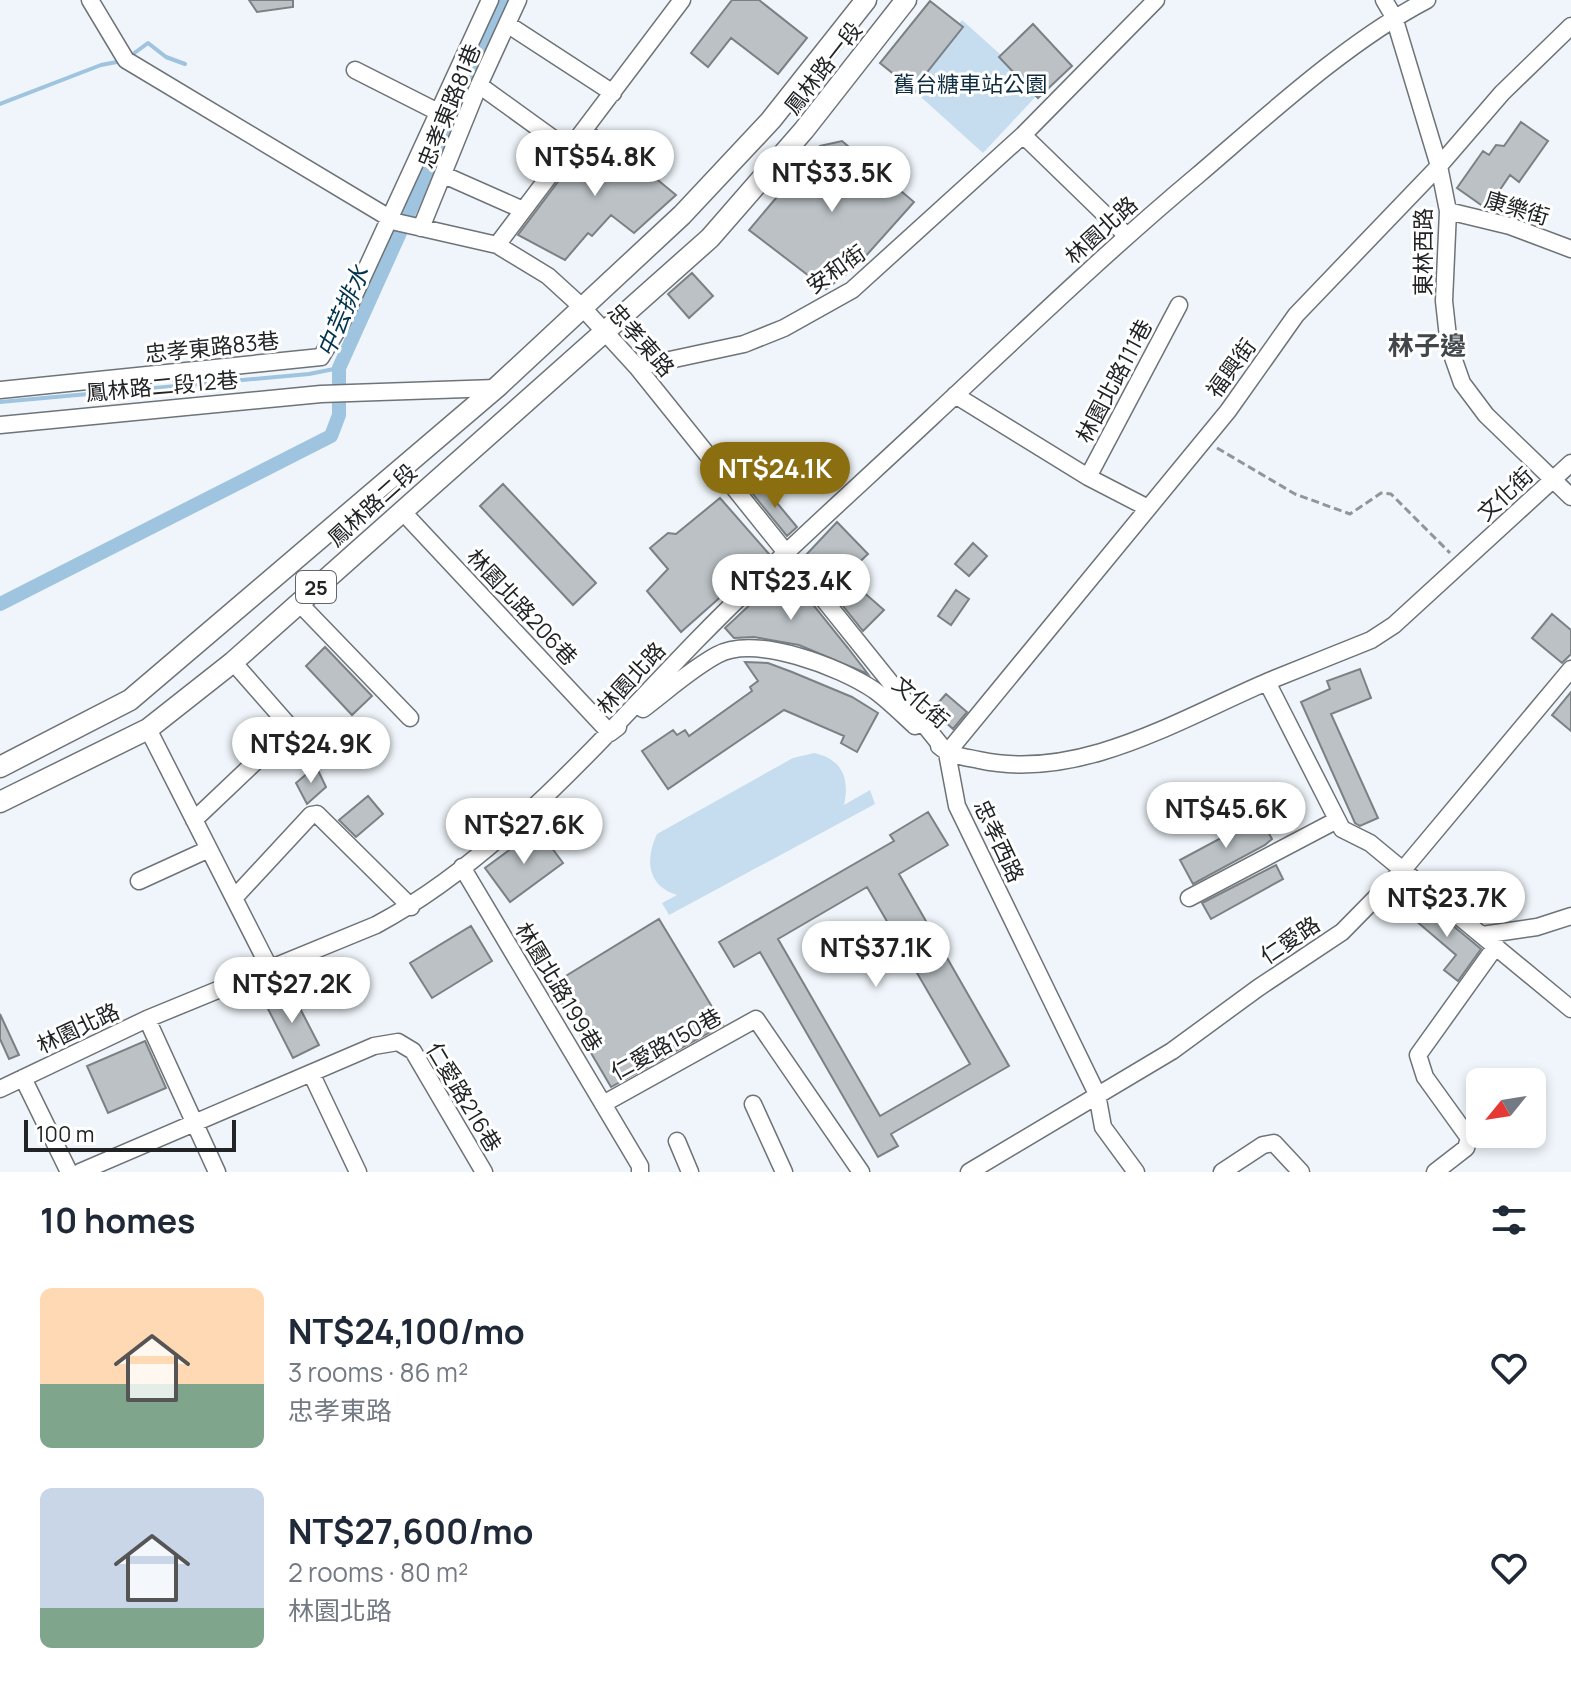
<!DOCTYPE html>
<html lang="en">
<head>
<meta charset="utf-8">
<style>
	body { margin:0; font-family:Manrope,"Noto Sans TC",sans-serif; background:#f6f6f7; color:#1f2937; height:100vh; display:flex; flex-direction:column; font-size:30px; white-space:nowrap }
	* { box-sizing:border-box; margin:0 }
	p { font-size:26px; color:#747a83 }
	.icon { flex:none; width:44px; height:44px; fill:none; stroke:currentColor; stroke-width:2; stroke-linecap:round; stroke-linejoin:round }
	.map { position:relative; height:1172px; overflow:hidden }
	.sheet { display:flex; flex-direction:column; background:#fff; flex:1 }
	.sheet>* { flex:none }
	.needle { width:52px; rotate:240deg }
	.buttons { position:absolute; left:1466px; top:1068px; display:grid; gap:16px }
	.buttons a { display:grid; place-items:center; width:80px; height:80px; border-radius:12px; background:#fff; box-shadow:0 4px 12px #0003; font-size:40px }
	.scale { position:absolute; left:24px; bottom:20px; width:212px; box-sizing:border-box; padding-left:8px; border:4px solid #212324; border-top:0; font-size:22px; line-height:28px; white-space:nowrap; color:#212324; -webkit-text-stroke:6px #fff; paint-order:stroke }
	.price { position:absolute; translate:-50% -68px; padding:0 18px; border-radius:28px; background:#fff; color:#222; font-size:26px; line-height:52px; filter:drop-shadow(0 2px 4px #0008) }
	.price::after { content:''; position:absolute; left:50%; top:48px; width:24px; height:18px; margin-left:-12px; background:inherit; clip-path:polygon(0 0,100% 0,50% 100%) }
	.price.current { background:#8b6e10; color:#fff }
	ul { padding:0; list-style:none }
	li { display:flex; align-items:center; gap:24px; height:200px; padding:0 40px }
	li span { display:grid; place-items:center; flex:none; width:224px; height:160px; border-radius:12px; color:#555 }
	li>.icon { margin-inline-start:auto }
	span .icon { width:96px; height:96px; fill:#fffc; stroke-width:1 }
	li b { font-size:34px }
	h2 { display:flex; justify-content:space-between; align-items:center; height:96px; padding:0 40px; font-size:34px }
	.map>svg:first-child { display:block }
	.green { fill:#c5ddee }
	.lines { fill:none; stroke-linecap:round; stroke-linejoin:round }
	.stream { stroke:#9ec4df; stroke-width:4 }
	.canal { stroke:#9ec4df; stroke-width:14 }
	.building { fill:#bbc1c5; stroke:#7b8084; stroke-width:2; fill-rule:evenodd }
	.minor-casing { stroke:#6e7377; stroke-width:19 }
	.major-casing { stroke:#6e7377; stroke-width:23 }
	.path { stroke:#919598; stroke-width:3; stroke-dasharray:8 4; stroke-linecap:butt }
	.minor { stroke:#fff; stroke-width:16 }
	.major { stroke:#fff; stroke-width:20 }
	.labels { text-anchor:middle; dominant-baseline:central; stroke-width:6; stroke-linejoin:round; paint-order:stroke }
	.shield { fill:#fff; stroke:#646566; stroke-width:2 }
	.shield-label { font-size:20px; font-weight:bold; fill:#212324 }
	.street-label { font-size:22px; fill:#212324; stroke:#fff }
	.park-label { font-size:22px; fill:#0e2d41; stroke:#fff }
	.water-label { font-size:24px; font-style:italic; fill:#02334e; stroke:#fff }
	.quarter-label { font-size:26px; font-weight:bold; fill:#42474b; stroke:#fff }
</style>
</head>
<body>
<div class="map">
<svg width="1571" height="1172" viewBox="0 0 1571 1172">
	<rect width="100%" height="100%" fill="#eff5fa"/>
	<path class="green" d="M962 20 1041 91 983 153 912 89Z
		M814 753C842 759 850 778 844 805L870 790 875 804 669 915 662 903 677 895C647 886 645 859 657 834L793 758Z"/>
	<g class="lines">
		<path class="stream" d="M129 57 148 43 166 57 185 64
			M0 104 101 65 122 61
			M0 402 309 374 339 368"/>
		<path class="canal" d="M0 604 331 436 339 415V368L505 0"/>
	</g>
	<path class="building" d="M249 0H293V7L257 12Z
		M732 0H759L807 38 778 74 731 38 708 67 691 53Z
		M930 1 963 27 925 75 928 78 916 92 880 63Z
		M1033 24 1072 66 1038 98 999 57Z
		M1521 122 1548 141 1519 182 1510 175 1487 209 1457 188 1483 151 1489 155 1496 145 1504 146Z
		M597 130 676 195 634 233 611 215 592 236 588 233 565 260 518 235Z
		M842 141 914 202 856 267 826 289 749 230 820 146Z
		M692 273 713 296 689 318 668 294Z
		M503 484 596 583 573 605 480 506Z
		M762 485 797 527 787 536 752 493Z
		M720 498 769 554 681 632 647 591 668 569 650 548 668 533 676 534Z
		M837 522 868 554 845 576 884 610 863 631 804 557Z
		M973 543 987 556 969 576 955 564Z
		M786 571 848 648 868 674 799 645 754 637 734 638 725 628Z
		M956 590 969 599 951 625 938 616Z
		M1552 614 1571 630V654L1562 663 1532 638Z
		M325 647 372 696 352 715 306 666Z
		M745 662 768 663 792 672 852 697 878 713 857 752 841 743 844 736 784 710 668 789 642 751 673 730 677 735 685 730 689 736 752 691 750 687 758 681Z
		M1360 669 1371 698 1331 714 1378 818 1360 826 1355 823 1301 702 1330 689 1327 681Z
		M1571 692V731L1552 715Z
		M946 694 967 712 953 729 932 710Z
		M316 766 326 787 307 804 296 783Z
		M368 796 383 814 356 837 339 820Z
		M928 812 948 845 899 874 1009 1066 891 1134 898 1146 878 1157 760 952 734 967 719 942 894 841 890 835ZM867 887 970 1064 880 1116 778 939Z
		M1260 817 1272 839 1265 845 1193 884 1180 860Z
		M538 829 563 863 510 902 485 868Z
		M1276 865 1283 879 1211 919 1202 903Z
		M1422 900 1481 949 1458 981 1444 970 1456 955 1409 915Z
		M659 919 723 1025 611 1087 551 985Z
		M471 926 492 961 432 998 410 963Z
		M291 991 319 1045 293 1058 266 1005Z
		M0 1014 19 1055 9 1059 0 1039Z
		M145 1041 166 1088 108 1113 87 1066Z"/>
	<g class="lines">
		<defs>
			<path id="minor" d="M90 0 126 60 396 222 497 245 548 276 582 307 637 367 947 753 957 806 1097 1094 1103 1127 1136 1172
				M1384 0 1394 17 1439 166 1448 211 1444 301 1449 346 1462 383 1486 415 1571 497
				M507 24 613 93
				M355 70 438 112
				M479 85 569 150
				M1023 135 1126 235
				M444 175 523 210
				M1448 211 1510 226 1571 249
				M421 228 479 85 518 0
				M497 245 682 0
				M637 367 744 344 784 328 852 290 1023 135 1156 0
				M0 390 321 357 341 324 490 0
				M955 395 1088 477 1179 305
				M0 425 321 394 496 388
				M1088 477 1148 508
				M402 511 610 733 618 727
				M299 603 410 718
				M1267 682 1342 829 1370 843 1571 1009
				M643 709C667 691 691 669 717 655 755 634 840 667 874 690 888 700 902 714 915 726
				M148 729 269 967
				M939 746C950 756 965 757 979 760 1079 782 1180 719 1269 681 1303 667 1337 654 1371 640L1394 625 1571 463
				M947 753 1228 411 1296 315 1439 166 1502 93 1571 26
				M194 820 291 728 233 662
				M462 867 640 1166V1172
				M139 881 209 849
				M235 897 311 815 317 814 411 907
				M1189 898 1337 820
				M1482 935 1537 927 1571 916
				M147 1019 217 1172
				M311 1073 358 1172
				M23 1078 69 1172
				M0 1089 147 1019 376 925C498 860 601 739 696 641 772 563 853 491 932 417 1020 335 1106 252 1198 175 1267 116 1348 41 1427 0
				M603 1104 756 1019 861 1172
				M753 1104 784 1172
				M677 1141 690 1172
				M80 1172 374 1046 398 1042 413 1051 484 1172
				M969 1172 1172 1051 1258 988 1342 932 1402 871 1571 669
				M1222 1172 1263 1145 1274 1143 1301 1172
				M1435 1172 1466 1148 1469 1138 1425 1077 1418 1055 1496 946"/>
			<path id="major" d="M0 767 130 700 496 388 682 215 771 120 866 0
				M0 802 148 729 233 662 710 238 804 130 906 0"/>
		</defs>
		<use href="#minor" class="minor-casing"/>
		<use href="#major" class="major-casing"/>
		<path class="path" d="M1217 448 1295 494 1350 514 1381 493 1391 494 1450 553"/>
		<use href="#minor" class="minor"/>
		<use href="#major" class="major"/>
	</g>
	<g class="labels">
		<rect class="shield" x="296" y="571" width="40" height="32" rx="6"/>
		<g class="shield-label">
			<text x="316" y="587">25</text>
		</g>
		<g class="street-label">
			<text transform="translate(823 68) rotate(-52)">鳳林路一段</text>
			<text transform="translate(449 106) rotate(-68)">忠孝東路81巷</text>
			<text transform="translate(1517 208) rotate(17)">康樂街</text>
			<text transform="translate(1101 230) rotate(-42)">林園北路</text>
			<text transform="translate(1423 252) rotate(-90)">東林西路</text>
			<text transform="translate(836 269) rotate(-35)">安和街</text>
			<text transform="translate(641 340) rotate(49)">忠孝東路</text>
			<text transform="translate(212 347) rotate(-6)">忠孝東路83巷</text>
			<text transform="translate(1231 368) rotate(-54)">福興街</text>
			<text transform="translate(1114 381) rotate(-62)">林園北路111巷</text>
			<text transform="translate(162 386) rotate(-5)">鳳林路二段12巷</text>
			<text transform="translate(1505 494) rotate(-43)">文化街</text>
			<text transform="translate(372 505) rotate(-42)">鳳林路二段</text>
			<text transform="translate(522 607) rotate(47)">林園北路206巷</text>
			<text transform="translate(631 678) rotate(-47)">林園北路</text>
			<text transform="translate(921 702) rotate(41)">文化街</text>
			<text transform="translate(999 841) rotate(65)">忠孝西路</text>
			<text transform="translate(1290 940) rotate(-34)">仁愛路</text>
			<text transform="translate(559 987) rotate(59)">林園北路199巷</text>
			<text transform="translate(78 1028) rotate(-25)">林園北路</text>
			<text transform="translate(666 1044) rotate(-29)">仁愛路150巷</text>
			<text transform="translate(464 1097) rotate(59)">仁愛路216巷</text>
		</g>
		<g class="park-label">
			<text x="970" y="84">舊台糖車站公園</text>
		</g>
		<g class="water-label">
			<text transform="translate(342 311) rotate(-67)">中芸排水</text>
		</g>
		<g class="quarter-label">
			<text x="1427" y="345">林子邊</text>
		</g>
	</g>
</svg>
<div class="buttons">
<a><svg class="needle" viewBox="-14 -14 28 28"><path d="M0-13l5 13h-10z" fill="#e53935"/><path d="M0 13l5-13h-10z" fill="#747a83"/></svg></a>
</div>
<div class="scale">100 m</div>
<b class="price" style="left:595px;top:198px">NT$54.8K</b>
<b class="price" style="left:832px;top:214px">NT$33.5K</b>
<b class="price current" style="left:775px;top:510px">NT$24.1K</b>
<b class="price" style="left:791px;top:622px">NT$23.4K</b>
<b class="price" style="left:311px;top:785px">NT$24.9K</b>
<b class="price" style="left:1226px;top:850px">NT$45.6K</b>
<b class="price" style="left:524px;top:866px">NT$27.6K</b>
<b class="price" style="left:1447px;top:939px">NT$23.7K</b>
<b class="price" style="left:876px;top:989px">NT$37.1K</b>
<b class="price" style="left:292px;top:1025px">NT$27.2K</b>
</div>
<section class="sheet">
<h2>10 homes<svg class="icon" aria-label="filters" viewBox="0 0 24 24"><path d="M4 7h16M4 17h16"/><circle cx="9" cy="7" r="2"/><circle cx="15" cy="17" r="2"/></svg></h2>
<ul>
<li><span style="background:linear-gradient(#ffd9b3 60%,#7fa58c 0)"><svg class="icon" aria-label="home" viewBox="0 0 24 24"><path d="M3 11l9-7 9 7M6 9v11h12V9"/></svg></span><div><b>NT$24,100/mo</b><p>3 rooms · 86 m²</p><p>忠孝東路</p></div><svg class="icon" aria-label="heart" viewBox="0 0 24 24"><path d="M12 20l-8-8c-3-5 5-10 8-4 3-6 11-1 8 4z"/></svg></li>
<li><span style="background:linear-gradient(#c9d6e8 75%,#7fa58c 0)"><svg class="icon" aria-label="home" viewBox="0 0 24 24"><path d="M3 11l9-7 9 7M6 9v11h12V9"/></svg></span><div><b>NT$27,600/mo</b><p>2 rooms · 80 m²</p><p>林園北路</p></div><svg class="icon" aria-label="heart" viewBox="0 0 24 24"><path d="M12 20l-8-8c-3-5 5-10 8-4 3-6 11-1 8 4z"/></svg></li>
</ul>
</section>
</body>
</html>
